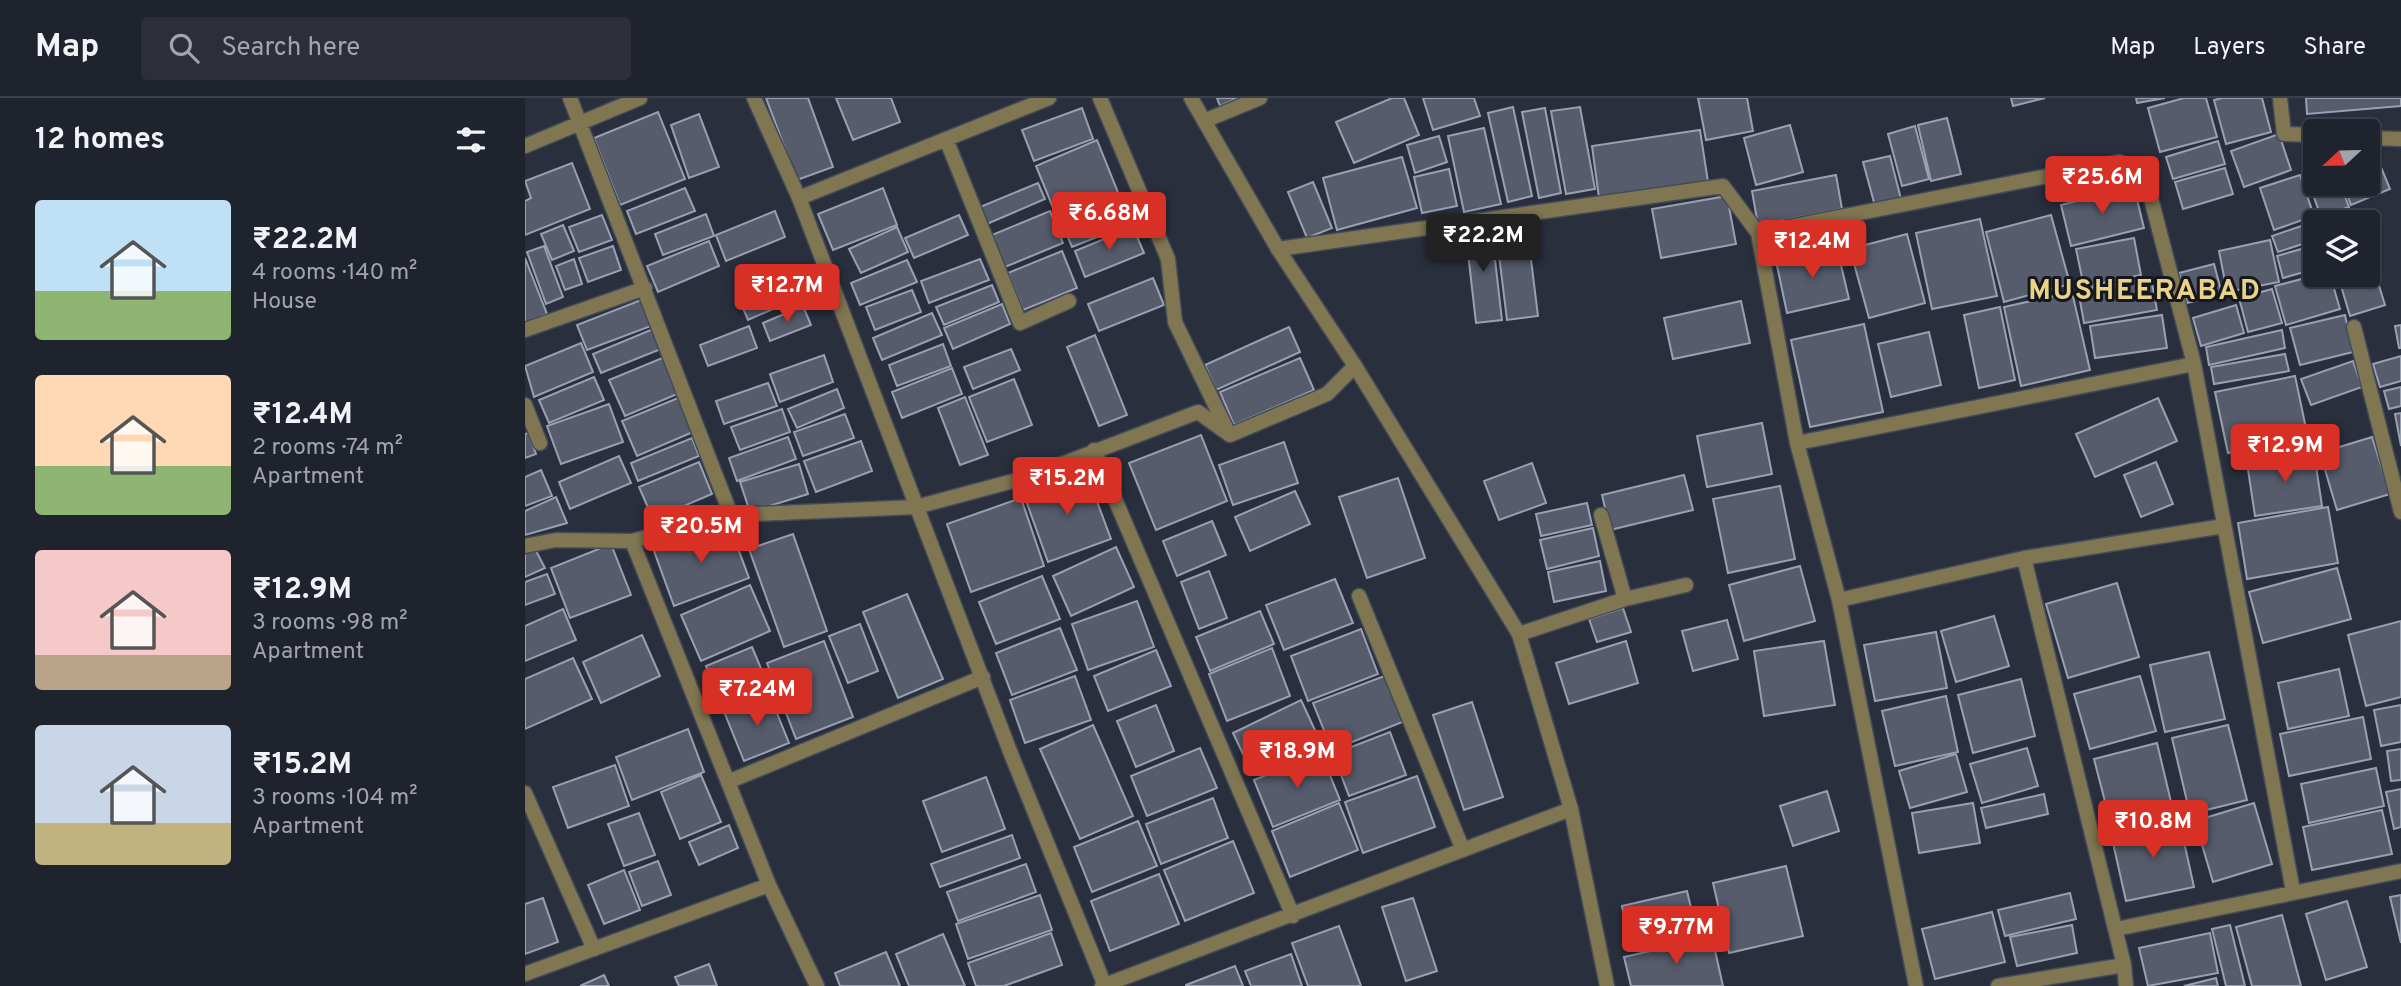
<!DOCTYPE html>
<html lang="en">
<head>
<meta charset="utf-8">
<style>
	body { margin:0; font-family:Overpass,sans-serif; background:#2c2f3a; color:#f1f3f6; height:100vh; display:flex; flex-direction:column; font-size:26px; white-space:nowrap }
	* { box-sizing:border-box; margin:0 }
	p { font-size:23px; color:#a1a4aa }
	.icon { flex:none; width:38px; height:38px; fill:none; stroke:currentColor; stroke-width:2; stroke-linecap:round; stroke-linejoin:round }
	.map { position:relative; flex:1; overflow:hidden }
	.side { display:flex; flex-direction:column; background:#1f232e; width:525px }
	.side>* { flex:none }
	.needle { width:46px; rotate:248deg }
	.fabs { position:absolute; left:1778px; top:21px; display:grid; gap:14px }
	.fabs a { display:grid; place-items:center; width:77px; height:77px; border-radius:7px; background:#1f232e; box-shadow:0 2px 5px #0004,0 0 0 2px #3c404a; font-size:35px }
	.price { position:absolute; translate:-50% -60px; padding:0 16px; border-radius:7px; background:#d93025; color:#fff; font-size:23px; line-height:46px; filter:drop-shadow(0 2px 4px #0008) }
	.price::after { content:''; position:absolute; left:50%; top:42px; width:21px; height:16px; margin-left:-10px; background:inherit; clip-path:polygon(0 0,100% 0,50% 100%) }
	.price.on { background:#222; color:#fff }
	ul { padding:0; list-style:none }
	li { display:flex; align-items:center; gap:21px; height:175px; padding:0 35px }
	li span { display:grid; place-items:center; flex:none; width:196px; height:140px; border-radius:7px; color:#555 }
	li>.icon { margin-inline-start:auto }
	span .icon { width:84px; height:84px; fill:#fffc; stroke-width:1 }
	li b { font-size:30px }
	h2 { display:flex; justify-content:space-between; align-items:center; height:84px; padding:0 35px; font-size:30px }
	header { display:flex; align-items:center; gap:42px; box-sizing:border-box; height:98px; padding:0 35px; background:#1f232e; border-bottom:2px solid #3c404a }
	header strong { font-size:33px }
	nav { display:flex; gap:38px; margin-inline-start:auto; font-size:24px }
	.search { width:490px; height:63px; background:#2c2f3a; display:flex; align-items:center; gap:18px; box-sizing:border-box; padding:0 24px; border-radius:7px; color:#a1a4aa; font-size:26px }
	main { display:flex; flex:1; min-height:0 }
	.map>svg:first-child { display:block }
	.building { fill:#565c6c; stroke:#99a0b2; stroke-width:2 }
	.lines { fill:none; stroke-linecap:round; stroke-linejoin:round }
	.minor-casing { stroke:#444a58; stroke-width:17 }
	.tertiary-casing { stroke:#444a58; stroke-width:17 }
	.minor { stroke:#817652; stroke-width:14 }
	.tertiary { stroke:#817652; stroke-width:14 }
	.labels { text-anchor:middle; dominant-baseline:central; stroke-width:6; stroke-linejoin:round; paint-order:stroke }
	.district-label { font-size:28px; font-weight:bold; letter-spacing:2px; fill:#ead386; stroke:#14171d }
</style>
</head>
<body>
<header>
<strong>Map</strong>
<div class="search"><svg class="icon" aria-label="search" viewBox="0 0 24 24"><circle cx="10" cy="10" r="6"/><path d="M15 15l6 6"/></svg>Search here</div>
<nav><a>Map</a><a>Layers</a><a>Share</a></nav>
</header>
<main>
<section class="side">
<h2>12 homes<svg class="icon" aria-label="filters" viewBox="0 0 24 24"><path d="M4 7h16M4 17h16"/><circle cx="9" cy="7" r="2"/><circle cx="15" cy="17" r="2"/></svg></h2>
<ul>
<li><span style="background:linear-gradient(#bfe0f5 65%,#8fb573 0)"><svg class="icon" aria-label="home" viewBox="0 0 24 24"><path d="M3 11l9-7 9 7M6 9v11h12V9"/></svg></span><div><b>₹22.2M</b><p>4 rooms · 140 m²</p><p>House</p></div></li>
<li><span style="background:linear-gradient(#ffd9b3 65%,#8fb573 0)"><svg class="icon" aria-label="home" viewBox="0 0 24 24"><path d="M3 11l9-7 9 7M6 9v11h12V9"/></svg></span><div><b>₹12.4M</b><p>2 rooms · 74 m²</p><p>Apartment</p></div></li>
<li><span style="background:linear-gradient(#f6c9c9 75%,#b9a48a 0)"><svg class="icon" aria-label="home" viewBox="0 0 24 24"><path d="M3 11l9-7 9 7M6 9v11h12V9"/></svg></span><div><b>₹12.9M</b><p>3 rooms · 98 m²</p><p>Apartment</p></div></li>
<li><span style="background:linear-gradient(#c9d6e8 70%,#c2b280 0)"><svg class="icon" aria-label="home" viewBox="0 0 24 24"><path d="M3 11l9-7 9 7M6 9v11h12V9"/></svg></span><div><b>₹15.2M</b><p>3 rooms · 104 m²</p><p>Apartment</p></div></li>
</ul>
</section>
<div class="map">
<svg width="1876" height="888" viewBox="0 0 1876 888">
	<rect width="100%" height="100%" fill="#292f3d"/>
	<path class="building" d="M241 0H283L308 69 272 82Z
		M311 0H366L375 24 328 42Z
		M692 0H713L695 8Z
		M867 0H879L894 37 829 65 811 24Z
		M898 0H949L955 18 908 32Z
		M1173 0H1222L1228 33 1181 42Z
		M1486 0H1520L1488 8Z
		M1611 0H1640L1612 5Z
		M1659 0H1681L1692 39 1635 54 1623 10Z
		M1697 0H1737L1746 34 1701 46 1689 2Z
		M1781 0H1876V8L1782 16Z
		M988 9 1007 98 983 104 963 15Z
		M1055 9 1070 91 1041 96 1026 13Z
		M557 10 568 41 509 63 497 32Z
		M1020 10 1036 95 1014 100 997 14Z
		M133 14 160 81 95 107 69 40Z
		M174 16 194 69 164 80 146 27Z
		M1422 20 1436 76 1406 83 1393 27Z
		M1265 27 1278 74 1231 87 1219 40Z
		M1390 28 1404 81 1377 88 1363 36Z
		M959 30 976 106 939 114 923 38Z
		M1175 32 1183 84 1074 100 1067 48Z
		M1754 36 1766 72 1719 89 1706 53Z
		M914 38 922 64 890 75 882 47Z
		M572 42 594 97 533 122 511 68Z
		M1693 43 1700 66 1648 81 1641 59Z
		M1846 45 1865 91 1826 107 1818 86H1843V46Z
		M1365 58 1376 101 1350 108 1338 64Z
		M877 59 892 110 812 132 798 80Z
		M47 65 65 111 0 137V103L6 100 0 83Z
		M1790 67V86H1815L1824 109 1796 119 1779 71Z
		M1700 70 1708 96 1658 111 1650 84Z
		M924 71 932 108 897 115 889 79Z
		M1311 77 1317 111 1233 127 1227 93Z
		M1775 77 1789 118 1749 132 1735 90Z
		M788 84 807 130 782 140 763 94Z
		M513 85 520 101 462 126 455 109Z
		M1609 89 1619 130 1546 148 1536 107Z
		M160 90 170 113 111 136 102 113Z
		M358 90 372 127 308 152 293 116Z
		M1202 98 1211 146 1136 160 1127 111Z
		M596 104 605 126 547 149 538 128Z
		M1826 112 1830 124H1804L1802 121Z
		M250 113 260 139 201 163 191 137Z
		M525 113 538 145 480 169 467 137Z
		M181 116 189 138 138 157 130 136Z
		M77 117 87 142 54 154 44 129Z
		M434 117 443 137 389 160 380 140Z
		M1526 117 1545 186 1479 204 1461 134Z
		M1001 121 1013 218 982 222 970 125Z
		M1455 121 1472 198 1407 211 1391 135Z
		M1791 123 1790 142 1753 154 1747 138Z
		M38 127 49 153 27 162 16 136Z
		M966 127 977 222 951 225 940 129Z
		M372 129 383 154 336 175 324 151Z
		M608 129 619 155 560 179 550 153Z
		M1382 136 1400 205 1344 220 1325 151Z
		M1609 140 1616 177 1559 189 1551 151Z
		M1745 142 1754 184 1702 194 1694 153Z
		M184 143 194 168 133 194 122 168Z
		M1790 147V171L1758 180 1752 158Z
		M19 148 38 199 21 206 2 154Z
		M88 148 96 172 63 184 54 160Z
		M1312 150 1324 201 1262 215 1251 163Z
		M537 153 552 190 498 212 483 175Z
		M0 160 22 216 0 225Z
		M49 161 57 186 40 192 31 168Z
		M455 161 464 182 404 205 396 183Z
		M382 162 392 184 335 207 326 185Z
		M1689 166 1697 196 1662 205 1654 175Z
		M1849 171 1860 207 1825 218 1814 181 1843 177V172Z
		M1792 177H1805L1815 211 1761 227 1750 188Z
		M628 180 639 207 574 233 563 206Z
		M1626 180 1632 212 1559 225 1553 192Z
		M257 181 266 203 223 222 214 201Z
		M467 187 474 204 419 227 411 209Z
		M1747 191 1757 225 1723 234 1714 200Z
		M387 192 396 214 350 232 341 209Z
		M1547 194 1565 272 1496 288 1479 209Z
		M116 202 126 228 62 252 52 227Z
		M1216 203 1225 245 1148 261 1139 220Z
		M477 206 485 226 428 251 419 230Z
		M1711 207 1719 235 1676 248 1668 220Z
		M278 208 286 227 245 243 238 225Z
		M1475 209 1490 282 1454 290 1439 217Z
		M407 215 417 237 357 262 348 240Z
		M1637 217 1642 250 1570 260 1565 228Z
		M1820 217 1828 254 1775 267 1765 230Z
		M1339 226 1358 314 1285 329 1266 242Z
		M1876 227V250H1874L1870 228Z
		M224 228 232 250 183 268 175 247Z
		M764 229 775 254 691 292 680 267Z
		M128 231 136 251 76 275 68 256Z
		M1757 232 1760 250 1684 267 1681 249Z
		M1404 234 1416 287 1366 299 1353 246Z
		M570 237 602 317 574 328 542 249Z
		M56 245 68 274 9 299 0 268Z
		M418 246 426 268 372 288 364 267Z
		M486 251 495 272 448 291 439 269Z
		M1760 256 1764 273 1689 286 1686 269Z
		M299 257 308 284 255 304 245 276Z
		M142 258 157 294 100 318 84 282Z
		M1876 258V283L1855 289 1848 266Z
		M775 260 789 292 709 327 695 294Z
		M1828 263 1837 289 1786 307 1776 281Z
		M427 270 437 296 377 320 367 294Z
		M1770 278 1783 340 1703 355 1690 294Z
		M69 279 79 302 24 325 14 302Z
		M489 281 507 327 462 344 444 299Z
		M243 285 252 308 199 326 191 303Z
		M1876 289V308L1864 311 1859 293Z
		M312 291 319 310 272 330 263 311Z
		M440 299 463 357 435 367 413 310Z
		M153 300 168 334 112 358 97 323Z
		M1633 300 1652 343 1570 379 1551 336Z
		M84 306 98 344 36 366 22 328Z
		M257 311 265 334 215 352 206 329Z
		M1876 315V348L1870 316Z
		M320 316 329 340 278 358 269 334Z
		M1237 325 1247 376 1182 389 1172 338Z
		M3 335 11 356 0 360V336Z
		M676 337 702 403 631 432 604 365Z
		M263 339 271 361 212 383 204 360Z
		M1847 339 1865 396 1812 412 1795 355Z
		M167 340 174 358 113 383 106 365Z
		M336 343 347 373 291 394 279 363Z
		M759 344 773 385 708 407 694 367Z
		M1789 355 1797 408 1730 418 1722 365Z
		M94 358 106 385 45 411 34 384Z
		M174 364 187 396 128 421 114 389Z
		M1631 364 1648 406 1616 419 1599 377Z
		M1007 365 1021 405 974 422 959 383Z
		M274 366 283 396 225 414 215 384Z
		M16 372 27 398 0 408V379Z
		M561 374 586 441 523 464 499 397Z
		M1159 377 1168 412 1085 432 1077 397Z
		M873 380 900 460 842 480 814 399Z
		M1255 388 1270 461 1203 475 1188 401Z
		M770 393 785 426 725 453 710 419Z
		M31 399 42 425 0 437V413Z
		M496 400 519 468 446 494 422 426Z
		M1062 405 1067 427 1016 438 1011 416Z
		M1803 409 1813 465 1722 481 1713 425Z
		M687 423 701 457 652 478 638 443Z
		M204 426 224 480 149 508 129 453Z
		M1068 430 1074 458 1022 471 1015 442Z
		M268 436 302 533 259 549 224 451Z
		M86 446 106 497 45 520 26 470Z
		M9 449 20 470 0 479V453Z
		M591 449 609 489 546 518 528 478Z
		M1075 463 1081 493 1029 504 1023 474Z
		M1275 468 1290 523 1219 543 1204 487Z
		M1812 470 1826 521 1738 545 1724 494Z
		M684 473 702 520 674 531 656 484Z
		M22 476 30 496 0 507V484Z
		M517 478 535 521 471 546 454 504Z
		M810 481 828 525 759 552 741 507Z
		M1592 485 1614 559 1543 580 1521 506Z
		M225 487 245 533 176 563 156 517Z
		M382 496 418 581 373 600 338 514Z
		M612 503 629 549 563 572 547 526Z
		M1098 510 1106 534 1072 544 1064 521Z
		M38 511 51 542 0 563V528Z
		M735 513 749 546 685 573 671 539Z
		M1469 518 1484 568 1431 584 1416 533Z
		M1202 522 1213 561 1168 573 1157 533Z
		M1876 523V599L1841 608 1823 537Z
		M335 526 353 573 323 585 304 538Z
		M535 530 552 572 487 597 471 555Z
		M836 531 853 576 783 603 766 558Z
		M1411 534 1422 590 1350 603 1339 547Z
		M117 537 135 578 76 605 58 564Z
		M299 543 328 619 271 641 242 565Z
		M1101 543 1113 585 1044 606 1031 565Z
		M1299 543 1310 607 1239 618 1229 553Z
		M227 549 245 592 199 611 181 568Z
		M747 550 765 598 702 623 684 576Z
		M631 552 646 588 583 613 569 578Z
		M1684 554 1700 621 1640 634 1625 567Z
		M48 560 67 601 0 631V581Z
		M1814 571 1824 618 1763 631 1753 585Z
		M862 577 880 623 807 652 788 605Z
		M550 578 566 622 500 645 485 602Z
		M1615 578 1631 633 1565 651 1549 596Z
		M1496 581 1510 638 1448 655 1433 597Z
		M245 598 264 645 219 663 200 616Z
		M1421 598 1433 654 1370 668 1357 613Z
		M776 602 795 643 727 675 708 635Z
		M947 604 978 699 939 712 908 617Z
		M631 607 649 653 611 669 592 623Z
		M1876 607V644L1856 648 1849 612Z
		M1838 619 1846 661 1764 678 1755 636Z
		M568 627 608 718 555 741 515 651Z
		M1703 627 1722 702 1665 716 1647 640Z
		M163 631 179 674 107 702 91 659Z
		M865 634 881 677 824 698 808 656Z
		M1632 645 1647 708 1585 723 1569 661Z
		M675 650 692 690 622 718 606 678Z
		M1502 650 1513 688 1457 705 1445 666Z
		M1876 651V682L1866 683 1862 653Z
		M796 655 815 702 748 729 729 682Z
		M1431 656 1442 694 1385 710 1374 673Z
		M90 667 104 708 43 730 28 689Z
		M1851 670 1859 708 1784 725 1776 686Z
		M176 677 196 724 155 741 136 694Z
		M892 678 910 729 838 755 820 704Z
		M461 679 480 731 417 754 398 703Z
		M1876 691V729L1869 731 1861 694Z
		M1302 693 1314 733 1268 748 1255 708Z
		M1519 696 1523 716 1461 730 1456 710Z
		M688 700 703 740 636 766 621 726Z
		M814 705 833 752 765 779 747 733Z
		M1448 705 1455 745 1394 755 1387 715Z
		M1729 705 1747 766 1688 784 1670 723Z
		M1857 712 1867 756 1787 772 1778 729Z
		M114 715 130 757 99 768 83 726Z
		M1654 721 1669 789 1601 803 1586 736Z
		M613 723 632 768 567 794 549 749Z
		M204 727 213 750 174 767 164 744Z
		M487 737 495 760 415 789 406 766Z
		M708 743 729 795 660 823 639 772Z
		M133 763 146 797 117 808 104 774Z
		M501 766 511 794 433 823 422 794Z
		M1261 768 1278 838 1204 855 1188 785Z
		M99 772 115 812 79 826 63 787Z
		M634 776 654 826 585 853 566 803Z
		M1162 793 1172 835 1106 850 1097 808Z
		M1545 795 1551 821 1480 838 1473 812Z
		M515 797 527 832 443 861 431 826Z
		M1876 797V845L1865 799Z
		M18 800 33 844 0 856V806Z
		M888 800 912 873 881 883 857 809Z
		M1822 803 1842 869 1801 882 1781 816Z
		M1467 814 1480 864 1410 881 1397 831Z
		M1757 817 1776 888H1727L1711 829Z
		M1547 827 1552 855 1492 868 1485 839Z
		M1705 827 1720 888H1701L1687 831Z
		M814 828 836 888H783L767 845Z
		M526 835 537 867 479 888H451L443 865Z
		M1685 835 1693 875 1623 888 1614 850Z
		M418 836 440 888H384L371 856Z
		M1187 839 1198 888H1106L1099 859Z
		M361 854 375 888H315L310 875Z
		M766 856 777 888H726L720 873Z
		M184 866 192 888H154L150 879Z
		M710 868 718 888H661V887Z
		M79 877 84 888H55Z
		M1691 880 1693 888H1659Z"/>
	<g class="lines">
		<defs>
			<path id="minor" d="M45 0 206 417
				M229 0 274 100 486 656 580 888
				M575 0 643 161 650 224 704 336
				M1755 0 1759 36 1790 37
				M679 23 735 0
				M1843 40 1876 41
				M421 41 495 225 544 203
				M0 48 115 0
				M274 100 524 0
				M1233 135 1594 64 1612 70 1622 85 1669 266 1768 793
				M753 151 1198 88 1233 135 1272 345 1314 502 1391 888
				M1829 229 1876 414
				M0 232 120 190
				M0 307 15 345
				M1272 345 1669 266
				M569 352 768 818
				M1076 417 1100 501
				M107 443 244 787 292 888
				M0 448 31 442 107 443 206 417 391 409 503 379 673 314 705 337 802 296 830 268
				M1499 460 1599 867 1601 888
				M834 498 938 752
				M1314 502 1499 460 1699 428
				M994 536 1100 501 1161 487
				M205 683 458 579
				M0 695 69 851
				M1591 831 1876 773
				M0 876 244 787
				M577 888 1046 711
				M1473 888 1599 867"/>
			<path id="tertiary" d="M666 0 753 151 830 268 994 536 1046 711 1082 888"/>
		</defs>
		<use href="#minor" class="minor-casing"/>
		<use href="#tertiary" class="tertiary-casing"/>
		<use href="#minor" class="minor"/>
		<use href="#tertiary" class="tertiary"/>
	</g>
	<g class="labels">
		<g class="district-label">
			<text x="1620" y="194">MUSHEERABAD</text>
		</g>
	</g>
</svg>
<div class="fabs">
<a><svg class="needle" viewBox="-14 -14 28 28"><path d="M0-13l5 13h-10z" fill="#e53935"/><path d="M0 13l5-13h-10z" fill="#a1a4aa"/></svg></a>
<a><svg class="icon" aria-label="layers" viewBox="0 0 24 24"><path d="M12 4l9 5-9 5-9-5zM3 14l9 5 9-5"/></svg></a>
</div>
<b class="price" style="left:1577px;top:118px">₹25.6M</b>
<b class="price" style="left:584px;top:154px">₹6.68M</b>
<b class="price on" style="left:958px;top:176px">₹22.2M</b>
<b class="price" style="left:1287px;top:182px">₹12.4M</b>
<b class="price" style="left:262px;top:226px">₹12.7M</b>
<b class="price" style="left:1760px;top:386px">₹12.9M</b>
<b class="price" style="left:542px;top:419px">₹15.2M</b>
<b class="price" style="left:176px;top:467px">₹20.5M</b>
<b class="price" style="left:232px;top:630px">₹7.24M</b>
<b class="price" style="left:772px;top:692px">₹18.9M</b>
<b class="price" style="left:1628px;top:762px">₹10.8M</b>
<b class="price" style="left:1151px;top:868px">₹9.77M</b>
</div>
</main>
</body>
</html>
